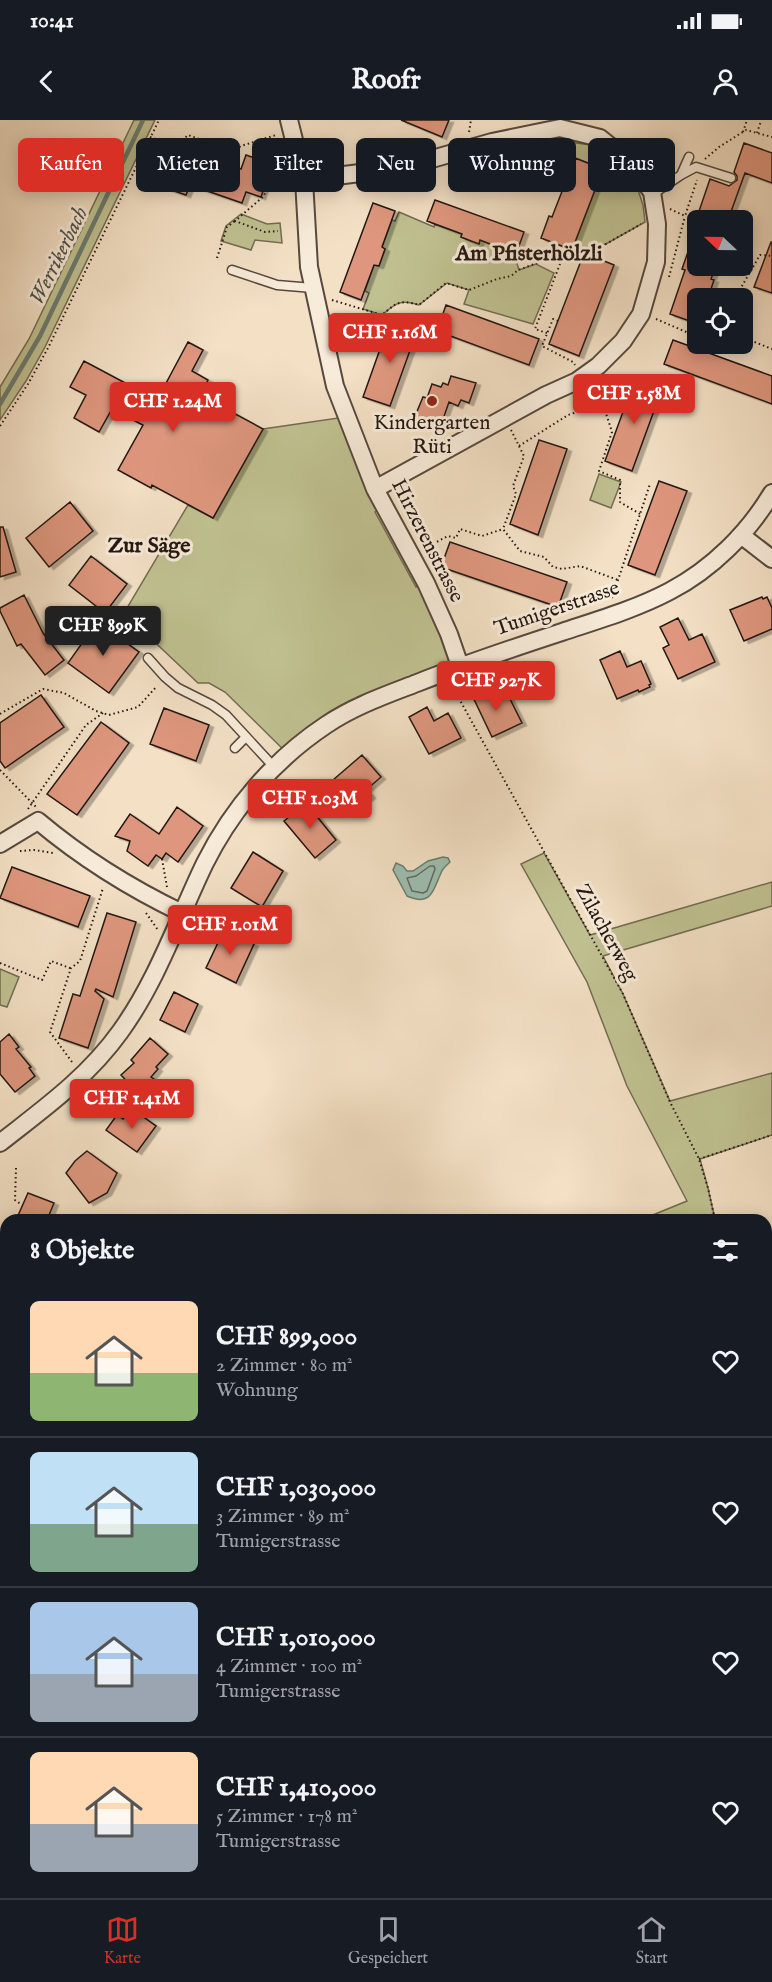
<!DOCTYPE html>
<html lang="de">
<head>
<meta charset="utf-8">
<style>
	body { margin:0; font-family:"IM FELL English",serif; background:#242831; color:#f1f3f6; height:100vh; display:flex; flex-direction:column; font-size:22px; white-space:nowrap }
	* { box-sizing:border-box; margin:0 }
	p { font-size:20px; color:#9ea1a6 }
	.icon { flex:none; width:33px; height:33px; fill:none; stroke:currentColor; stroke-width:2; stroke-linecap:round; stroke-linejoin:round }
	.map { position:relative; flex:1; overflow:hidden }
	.drawer { position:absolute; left:0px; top:1094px; width:772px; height:686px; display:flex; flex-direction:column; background:#171b24; border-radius:18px 18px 0 0; box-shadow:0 3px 15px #0003 }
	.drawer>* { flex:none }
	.banner { position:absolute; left:18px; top:18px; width:736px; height:54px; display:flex; gap:12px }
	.needle { width:39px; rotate:292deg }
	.buttons { position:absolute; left:687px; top:90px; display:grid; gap:12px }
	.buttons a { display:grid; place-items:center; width:66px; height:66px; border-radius:9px; background:#171b24; box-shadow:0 3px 15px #0003; font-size:30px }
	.price { position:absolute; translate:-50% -51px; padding:0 14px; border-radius:6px; background:#d93025; color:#fff; font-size:20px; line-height:39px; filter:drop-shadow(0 2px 3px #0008) }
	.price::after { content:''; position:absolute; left:50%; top:36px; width:18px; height:14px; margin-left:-9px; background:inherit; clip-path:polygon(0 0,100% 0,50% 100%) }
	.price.on { background:#222; color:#fff }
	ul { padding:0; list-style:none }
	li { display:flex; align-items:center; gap:18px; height:150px; padding:0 30px }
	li+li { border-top:2px solid #363941 }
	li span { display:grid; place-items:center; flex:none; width:168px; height:120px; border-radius:9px; color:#555 }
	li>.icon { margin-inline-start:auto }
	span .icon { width:72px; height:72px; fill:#fffc; stroke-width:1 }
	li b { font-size:26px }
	h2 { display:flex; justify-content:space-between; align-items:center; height:72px; padding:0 30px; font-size:26px }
	.pill { padding:0 21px; border-radius:9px; background:#171b24; box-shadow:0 3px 15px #0003; font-size:21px; line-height:54px }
	.pill.on { background:#d93025; color:#fff }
	.status { display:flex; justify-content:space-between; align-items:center; height:42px; padding:0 30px; background:#171b24; direction:ltr }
	.status svg { height:16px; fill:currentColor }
	header { display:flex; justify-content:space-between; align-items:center; height:78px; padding:0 30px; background:#171b24; font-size:27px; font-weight:700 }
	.tabs { display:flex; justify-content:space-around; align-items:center; height:84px; border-top:2px solid #363941; background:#171b24; font-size:16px; color:#9ea1a6 }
	.tabs a { display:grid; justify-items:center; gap:3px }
	.tabs .on { color:#d93025 }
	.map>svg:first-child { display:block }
	.green { fill:#c0c191; stroke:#726c52; stroke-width:1.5 }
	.water { fill:#9cbeaf; stroke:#6c7b70; stroke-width:1.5 }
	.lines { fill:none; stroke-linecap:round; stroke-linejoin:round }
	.shore { stroke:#606a60; stroke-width:1.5 }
	.stream { stroke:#6c7b70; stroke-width:4.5 }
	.building { fill:#de977e; stroke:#231712; stroke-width:1.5; filter:url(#shadow) }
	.service-casing { stroke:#57493f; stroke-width:11 }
	.minor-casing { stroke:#57493f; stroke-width:20 }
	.tertiary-casing { stroke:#57493f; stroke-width:22 }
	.path { stroke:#231712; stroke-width:2; stroke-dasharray:1.5 3; stroke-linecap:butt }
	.service { stroke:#f7ebd9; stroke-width:8 }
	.minor { stroke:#f7ebd9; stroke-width:16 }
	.tertiary { stroke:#f7ebd9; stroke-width:20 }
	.poi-dot { fill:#8f2418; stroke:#f7ebd9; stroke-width:2 }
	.labels { text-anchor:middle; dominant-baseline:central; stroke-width:6; stroke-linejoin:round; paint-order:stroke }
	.poi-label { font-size:21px; fill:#231712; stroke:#f7ebd9 }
	.street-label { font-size:21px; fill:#231712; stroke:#f7ebd9 }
	.neighbourhood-label { font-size:22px; font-weight:bold; fill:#231712; stroke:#f7ebd9 }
	.water-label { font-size:22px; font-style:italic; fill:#4d5149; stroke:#f7ebd9 }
</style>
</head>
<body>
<div class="status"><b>10:41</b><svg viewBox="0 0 49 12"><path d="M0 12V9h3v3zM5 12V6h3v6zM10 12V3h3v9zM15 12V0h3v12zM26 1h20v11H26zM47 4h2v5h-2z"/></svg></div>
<header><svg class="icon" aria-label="back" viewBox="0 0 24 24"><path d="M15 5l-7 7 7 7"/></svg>Roofr<svg class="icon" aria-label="person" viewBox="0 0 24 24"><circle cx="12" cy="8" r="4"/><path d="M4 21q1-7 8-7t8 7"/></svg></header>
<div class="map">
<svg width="772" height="1778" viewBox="0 0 772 1778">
	<defs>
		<filter id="shadow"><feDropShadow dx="4.5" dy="2.5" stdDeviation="0" flood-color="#0004"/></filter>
	</defs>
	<rect width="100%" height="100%" fill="#f3e0c5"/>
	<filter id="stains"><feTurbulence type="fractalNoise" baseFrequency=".00333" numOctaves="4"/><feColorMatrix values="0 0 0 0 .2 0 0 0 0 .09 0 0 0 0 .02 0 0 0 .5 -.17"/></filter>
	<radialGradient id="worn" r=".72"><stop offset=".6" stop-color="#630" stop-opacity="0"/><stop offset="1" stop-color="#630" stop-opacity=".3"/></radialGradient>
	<path class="green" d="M134 0H155L45 227 26 261 0 300V267L29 219Z
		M569 22 591 25 615 39 633 55 643 85 645 102 606 124 572 130 603 49 575 38Z
		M399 92 434 107 435 104 462 114 461 117 478 123 480 120 506 130 505 133 515 137 519 150 536 144 554 153 533 204 464 184 469 170 447 163 419 185C400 179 396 183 382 195L363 189 369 173 365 171 374 145 379 146 385 129 382 127 392 100 395 101Z
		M241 94 267 104 280 103 282 123 255 120 251 130 221 121 226 106Z
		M345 297 384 386 375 392 416 467 426 463 460 546 372 580 288 634 225 572 209 563H198L124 493 188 385 213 398 263 309Z
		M599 354 621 362 611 388 590 380Z
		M544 733 590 815 772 762V786L603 836 623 874 670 981 772 953V1015L700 1039 708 1068 715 1099H643L687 1081 627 966 587 862 521 744Z
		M0 849 19 857 7 887 0 885Z
		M772 1443V1778H713L708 1773H766V1444Z
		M6 1503V1681L0 1666V1505Z
		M65 1773H318L313 1778H64Z"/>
	<path class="water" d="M443 737 448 738 450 742C447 745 442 749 441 753 433 770 432 787 407 776L393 750 396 743 403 746 407 751H413L428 741Z
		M318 1773H764L771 1778H313Z"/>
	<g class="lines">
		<path class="shore" d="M430 746H434L435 749 427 771 423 773 412 771 407 758 416 756Z"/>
		<path class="stream" d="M0 284 40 216 143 0"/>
	</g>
	<path class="building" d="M401 0H449L442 17Z
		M744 23 772 33V63L745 53 728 100H696L710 59 729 66 737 60V56L734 52Z
		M191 32 241 49 246 35 272 44 261 77 246 72 242 83 190 65 186 75 151 63 161 34 188 43Z
		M575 38 603 49 572 130 541 118 549 96 552 97Z
		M435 80 524 112 515 137 505 133 506 130 480 120 479 124 471 121 461 117 462 114 427 101Z
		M373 83 395 91 382 127 385 129 379 146 374 145 361 180 340 172Z
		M696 109H698V146H716L711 159 714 160 708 178H698V204L670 194 685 150 682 149Z
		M771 122H772V173L754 167Z
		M584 133 614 145 579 236 549 224Z
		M446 185 539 219 529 245 437 211Z
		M390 201 417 211 390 286 363 277Z
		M673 220 772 256V284L664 244Z
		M188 222 203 230 192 251 208 260 200 275 263 309 213 398 152 365 151 368 118 350 143 305 112 289 99 312 74 298 86 275 70 267 84 241 157 280Z
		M451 256 476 263 469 283 461 280 458 286 449 282 441 305 434 302 433 308 413 301 423 277 427 278 432 264 441 267 443 263 448 265Z
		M635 259 662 269 632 351 605 341Z
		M539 320 567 329 538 415 510 404Z
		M659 361 687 371 655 455 628 445Z
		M70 382 93 411 49 447 26 418Z
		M0 407H3L16 452 0 457Z
		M450 422 567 462 558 487 441 447Z
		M91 436 127 464 105 493 69 465Z
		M24 475 43 513 64 540 45 555 21 524 17 526 0 491V488Z
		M762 477 763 479 767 477 772 488V509L744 521 730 490Z
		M678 498 689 520 702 514 715 542 678 559 663 528 669 525 660 507Z
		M97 502 139 532 109 573 68 543Z
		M620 531 627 547 641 541 651 564 649 565 650 567 639 572 638 570 617 579 600 540Z
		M485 566 493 582 508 575 522 603 492 617 471 573Z
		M41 575 64 607 5 648 0 641V603Z
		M427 587 434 601 448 593 461 618 429 634 409 597Z
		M164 588 209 605 196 641 150 624Z
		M101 602 129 623 77 695 47 674Z
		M362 635 381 657 366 670 371 676 356 688 351 682 345 688 326 666Z
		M306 683 336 720 315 738 284 701Z
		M177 687 203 706 178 742 166 733 162 739 156 735 148 746 127 731 130 721 115 716 130 694 159 714Z
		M253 732 283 751 262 787 231 768Z
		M12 747 90 776 78 807 0 778Z
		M107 793 136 802 113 877 96 869 95 871 104 879 88 928 59 918 73 874 80 876Z
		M224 810 254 824 236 863 206 848Z
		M174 872 198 884 185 912 160 900Z
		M9 914 19 927 16 929 31 947 29 948 35 956 15 972 0 954V922Z
		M150 918 168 934 156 947 158 949 151 957 154 959 138 973 121 955 134 943 131 940Z
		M135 991 156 1006 137 1032 106 1010 117 995 123 999 128 993 131 996Z
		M87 1031 117 1053 107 1073 89 1083 66 1053 75 1041Z
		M28 1073 54 1083 47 1100H16Z"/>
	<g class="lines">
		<defs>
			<path id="service" d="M681 55 689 37
				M653 74 681 55 696 47 731 58
				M232 150 277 165 313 168
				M148 538 165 557 178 568 212 585 226 595 274 647
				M235 628 246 617
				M0 1505 6 1503"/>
			<path id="minor" d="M289 0 304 60 309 147 335 266 375 369 426 463 449 514 460 546
				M304 60 400 48 492 22 560 8 600 18 630 42 652 72 657 104 656 142 641 194 623 221 598 246 577 261 546 275 375 369
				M741 415 772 439
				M0 724 38 701C82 738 130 768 182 793
				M0 1023C43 989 87 958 120 912 157 861 178 799 205 743 233 687 275 639 326 605 354 586 386 575 417 563 465 544 513 528 562 512 598 500 636 489 670 471 712 449 748 413 772 373"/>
			<path id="tertiary" d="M766 1441 772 1439
				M0 1736 6 1732"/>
		</defs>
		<use href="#service" class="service-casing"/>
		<use href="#minor" class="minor-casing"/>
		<use href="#tertiary" class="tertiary-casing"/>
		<path class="path" d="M469 12 471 0
			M743 12 747 0
			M757 13 761 1
			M150 17 176 26 188 15 233 31 241 26 276 15
			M262 19 270 34 274 46 264 76 235 101 265 112 278 111
			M705 39 719 27 746 10 772 17
			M670 89 685 96 697 60
			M217 138 227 107 235 101
			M669 157 685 96
			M735 178 760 135 772 136
			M332 180 382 195C396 183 400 179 419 185L446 163 469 170 497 159 511 156 518 150 551 138 606 124 641 104
			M656 199 698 217
			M558 201 553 199 542 226 573 242 575 245
			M547 213 535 209 563 136
			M742 217 772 229
			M592 267 603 284 612 312 599 351 620 360V382L640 394
			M0 306 28 264 48 228 159 0
			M511 310 524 336 513 366 516 374 503 409 520 431 544 437 553 447 562 449 580 446 618 460
			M519 326 568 295 619 278 627 281
			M425 428 448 416 456 418 460 409 482 416 503 409
			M612 478 650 364
			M452 566 623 874 670 982 699 1039 708 1068 715 1100
			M0 594 43 569 64 573 96 591 109 595 138 587 157 566
			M0 650 36 687
			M28 689 86 605 103 593
			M20 731 34 730 53 733
			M162 739 167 767
			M146 793 158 810
			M0 843 42 860 51 841 70 848
			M72 942 50 912 71 848 80 841 103 768
			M699 1039 772 1015
			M16 1048 15 1080 22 1085
			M0 1274 6 1275
			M766 1518 772 1515
			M766 1651 772 1658
			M64 1778 66 1773"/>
		<use href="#service" class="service"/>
		<use href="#minor" class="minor"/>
		<use href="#tertiary" class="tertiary"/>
	</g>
	<circle class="poi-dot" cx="432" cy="281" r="6"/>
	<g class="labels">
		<g class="poi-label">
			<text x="432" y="303">Kindergarten<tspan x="432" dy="24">Rüti</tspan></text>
		</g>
		<g class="street-label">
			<text transform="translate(427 421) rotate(63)">Hirzerenstrasse</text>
			<text transform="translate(557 489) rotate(-19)">Tumigerstrasse</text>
			<text transform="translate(606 813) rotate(61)">Zilacherweg</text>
		</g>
		<g class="neighbourhood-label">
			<text x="529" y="134">Am Pfisterhölzli</text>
			<text x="149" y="426">Zur Säge</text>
		</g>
		<g class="water-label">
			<text transform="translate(59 136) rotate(-64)">Werrikerbach</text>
		</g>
	</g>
	<rect width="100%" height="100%" filter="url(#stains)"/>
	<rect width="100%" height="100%" fill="url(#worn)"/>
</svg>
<div class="buttons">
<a><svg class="needle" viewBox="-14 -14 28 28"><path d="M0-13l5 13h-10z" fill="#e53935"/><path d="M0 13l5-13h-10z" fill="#9ea1a6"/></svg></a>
<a><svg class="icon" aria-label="locate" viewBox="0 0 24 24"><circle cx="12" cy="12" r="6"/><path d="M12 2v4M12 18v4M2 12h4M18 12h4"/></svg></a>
</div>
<b class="price" style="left:390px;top:244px">CHF 1.16M</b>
<b class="price" style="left:634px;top:305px">CHF 1.58M</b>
<b class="price" style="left:173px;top:313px">CHF 1.24M</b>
<b class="price on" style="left:103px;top:537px">CHF 899K</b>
<b class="price" style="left:496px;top:592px">CHF 927K</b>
<b class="price" style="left:310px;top:710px">CHF 1.03M</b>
<b class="price" style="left:230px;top:836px">CHF 1.01M</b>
<b class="price" style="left:132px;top:1010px">CHF 1.41M</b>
<div class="banner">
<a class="pill on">Kaufen</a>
<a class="pill">Mieten</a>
<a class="pill">Filter</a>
<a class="pill">Neu</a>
<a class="pill">Wohnung</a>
<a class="pill">Haus</a>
</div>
<section class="drawer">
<h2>8 Objekte<svg class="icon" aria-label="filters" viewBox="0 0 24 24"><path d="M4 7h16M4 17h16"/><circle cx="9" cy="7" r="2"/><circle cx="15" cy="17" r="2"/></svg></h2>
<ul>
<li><span style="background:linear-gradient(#ffd9b3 60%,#8fb573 0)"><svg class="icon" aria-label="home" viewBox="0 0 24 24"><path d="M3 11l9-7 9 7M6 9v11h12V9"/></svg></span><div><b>CHF 899,000</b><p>2 Zimmer · 80 m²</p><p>Wohnung</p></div><svg class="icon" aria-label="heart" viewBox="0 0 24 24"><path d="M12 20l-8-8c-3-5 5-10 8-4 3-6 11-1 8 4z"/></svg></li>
<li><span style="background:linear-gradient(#bfe0f5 60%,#7fa58c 0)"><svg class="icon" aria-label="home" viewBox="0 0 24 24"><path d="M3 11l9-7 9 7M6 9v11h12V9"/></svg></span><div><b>CHF 1,030,000</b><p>3 Zimmer · 89 m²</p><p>Tumigerstrasse</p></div><svg class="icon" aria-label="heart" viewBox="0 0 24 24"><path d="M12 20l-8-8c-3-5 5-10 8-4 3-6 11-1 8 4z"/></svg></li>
<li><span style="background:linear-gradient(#a9c7e8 60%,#9aa5b1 0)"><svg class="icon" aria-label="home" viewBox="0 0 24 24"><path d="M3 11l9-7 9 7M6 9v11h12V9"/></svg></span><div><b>CHF 1,010,000</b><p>4 Zimmer · 100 m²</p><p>Tumigerstrasse</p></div><svg class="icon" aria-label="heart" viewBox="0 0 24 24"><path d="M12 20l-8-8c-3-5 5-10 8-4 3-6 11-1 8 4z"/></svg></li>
<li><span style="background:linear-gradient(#ffd9b3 60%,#9aa5b1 0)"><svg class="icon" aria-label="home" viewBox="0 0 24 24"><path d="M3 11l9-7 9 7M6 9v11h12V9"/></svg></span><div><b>CHF 1,410,000</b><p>5 Zimmer · 178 m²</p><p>Tumigerstrasse</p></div><svg class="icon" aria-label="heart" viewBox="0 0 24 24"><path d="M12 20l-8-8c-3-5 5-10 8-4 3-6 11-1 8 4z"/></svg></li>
</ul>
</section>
</div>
<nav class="tabs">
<a class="on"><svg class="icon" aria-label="map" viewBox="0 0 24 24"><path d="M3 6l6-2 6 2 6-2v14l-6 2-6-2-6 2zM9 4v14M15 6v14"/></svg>Karte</a>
<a><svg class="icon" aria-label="saved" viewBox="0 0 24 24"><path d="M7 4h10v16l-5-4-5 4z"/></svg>Gespeichert</a>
<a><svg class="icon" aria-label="home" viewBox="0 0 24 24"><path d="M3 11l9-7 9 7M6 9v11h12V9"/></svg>Start</a>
</nav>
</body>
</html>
